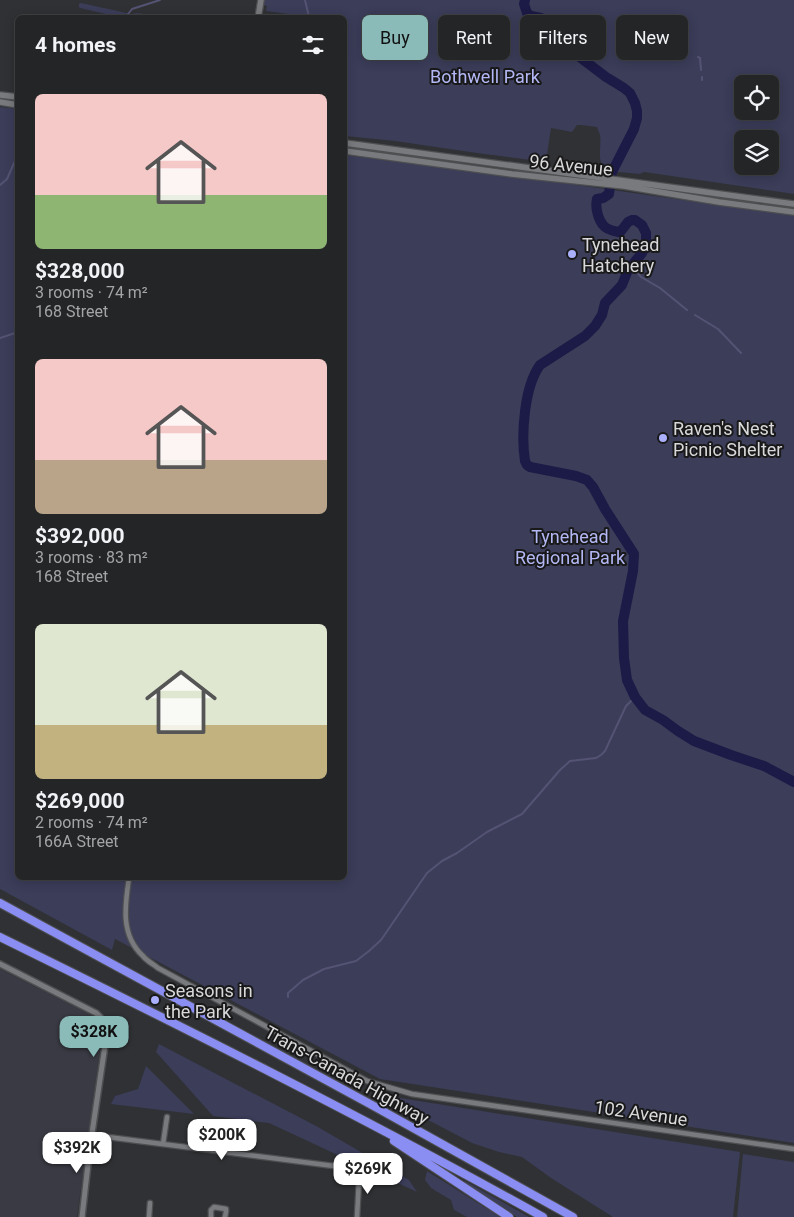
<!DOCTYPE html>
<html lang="en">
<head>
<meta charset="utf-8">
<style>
	body { margin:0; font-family:Roboto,sans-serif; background:#2c2d2f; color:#f1f3f6; height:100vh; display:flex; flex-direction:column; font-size:19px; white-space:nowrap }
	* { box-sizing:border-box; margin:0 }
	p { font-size:16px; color:#a3a5a7 }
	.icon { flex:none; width:28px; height:28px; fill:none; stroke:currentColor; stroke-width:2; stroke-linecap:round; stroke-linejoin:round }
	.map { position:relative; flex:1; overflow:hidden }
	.details { position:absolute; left:15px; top:15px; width:332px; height:865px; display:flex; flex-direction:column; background:#242527; border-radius:8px; box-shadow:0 2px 12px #0003,0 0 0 1px #414244 }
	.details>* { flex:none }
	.guide { position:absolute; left:362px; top:15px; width:356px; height:45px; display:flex; gap:10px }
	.tools { position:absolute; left:734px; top:75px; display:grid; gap:10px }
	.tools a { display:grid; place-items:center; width:45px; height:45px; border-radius:8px; background:#242527; box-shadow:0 2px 12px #0003,0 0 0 1px #414244; font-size:25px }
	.price { position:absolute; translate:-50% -42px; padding:0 11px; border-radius:10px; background:#fff; color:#222; font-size:16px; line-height:32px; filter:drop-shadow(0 1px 2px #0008) }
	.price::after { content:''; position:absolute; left:50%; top:30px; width:15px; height:11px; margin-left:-8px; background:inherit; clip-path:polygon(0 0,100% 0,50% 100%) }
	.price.on { background:#8bbbb9; color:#111 }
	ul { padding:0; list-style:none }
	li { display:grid; align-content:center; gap:10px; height:265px; padding:0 20px }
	li span { display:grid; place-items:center; height:155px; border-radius:8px; color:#555 }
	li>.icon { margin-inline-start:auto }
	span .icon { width:90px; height:90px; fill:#fffc; stroke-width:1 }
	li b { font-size:21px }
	h2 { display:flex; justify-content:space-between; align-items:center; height:60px; padding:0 20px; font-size:21px }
	.chip { padding:0 18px; border-radius:8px; background:#242527; box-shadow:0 2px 12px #0003,0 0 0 1px #414244; font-size:18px; line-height:45px }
	.chip.on { background:#8bbbb9; color:#111 }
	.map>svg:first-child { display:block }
	.built { fill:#393a43 }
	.green { fill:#3b3d59; fill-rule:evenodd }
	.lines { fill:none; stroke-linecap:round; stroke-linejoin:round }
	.stream { stroke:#555373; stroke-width:2 }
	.river { stroke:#1c1a46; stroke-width:10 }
	.minor-casing { stroke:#4e4f51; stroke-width:7 }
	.tertiary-casing { stroke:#4e4f51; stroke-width:8 }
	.secondary-casing { stroke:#4e4f51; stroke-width:8 }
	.motorway-casing { stroke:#4e4f51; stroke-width:10 }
	.minor { stroke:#797a7e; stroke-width:4.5 }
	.tertiary { stroke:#797a7e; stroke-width:5 }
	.secondary { stroke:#797a7e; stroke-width:5.5 }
	.motorway { stroke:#8a8df2; stroke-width:8 }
	.poi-dot { fill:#aab0fb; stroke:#19191a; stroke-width:2 }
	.labels { text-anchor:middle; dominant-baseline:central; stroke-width:4; stroke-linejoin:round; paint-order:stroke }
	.park-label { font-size:18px; fill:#b3b8f5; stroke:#19191a }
	.street-label { font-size:18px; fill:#d9d9db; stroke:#19191a }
	.poi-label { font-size:18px; fill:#d9d9db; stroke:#19191a; text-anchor:start }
</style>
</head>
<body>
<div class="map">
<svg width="794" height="1217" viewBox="0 0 794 1217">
	<rect width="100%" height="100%" fill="#303134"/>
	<path class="built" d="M0 969 91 1015 97 1020 102 1030V1035L77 1217H0Z"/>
	<path class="green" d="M264 0H794V194L644 172 640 174 608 171C595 162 602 148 600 135 599 132 598 130 597 127L581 125H577L572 132 551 128 546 162 477 153 395 141 345 136V18L288 17V14L266 11 267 6 263 5ZM742 84H770V111H742ZM742 139H770V166H742Z
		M81 3 131 14 137 13 167 17H114L110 15 80 8 79 7V4Z
		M0 107 18 109V878H345V155L563 183 697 202 794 215V1143L380 1079 115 939 112 950 0 889Z
		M159 1044 318 1127 409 1180 417 1192 269 1123 213 1116 156 1052Z
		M146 1066 194 1114 111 1104 115 1096 138 1089Z
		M394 1097 740 1152 733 1217H613L551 1178 522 1157 499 1152 472 1143 392 1101Z
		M743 1154 794 1162V1217H737Z
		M427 1171 435 1176 500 1217H467L454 1210 451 1200 431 1188 425 1180Z
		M465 1181 529 1217H517L464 1183Z"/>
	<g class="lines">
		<path class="stream" d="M305 0 309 17
			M125 18 132 9 160 0
			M698 57 700 58 701 70
			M702 77V80
			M0 185 7 179 18 154
			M631 265 641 277 660 288 687 310
			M695 315 718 329 741 353
			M0 338 18 332
			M288 997V993L303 980 324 969 356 961 369 951 381 940 427 873 442 861 457 853 487 832 522 814 560 770 570 761 596 758 601 755 605 751 626 706 635 697"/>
		<path class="river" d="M525 0 524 4 527 13 531 16 541 18 557 25 564 31 567 36 573 52 606 77 624 88 630 93 635 103 637 111V118L634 129 612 172 609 194 603 198 597 199C595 207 598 220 604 226 607 230 614 231 619 232L621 231 628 222 632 220H635L642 225 646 233V245L642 253 628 270 622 285 605 303 602 315 595 326 585 336 540 365C524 387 521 435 525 461L527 465 530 467 576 476 587 480 593 487 605 509 634 554 633 571 623 621 624 658 627 680 635 697 645 710 663 720 678 731 694 741 731 755 764 766 794 782"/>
		<defs>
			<path id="minor" d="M129 878C125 905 120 935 143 956 147 961 153 964 158 968L367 1081 412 1094 794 1149
				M92 1135 334 1166C344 1169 353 1172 359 1180L357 1217
				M163 1144 167 1117
				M149 1217 150 1203
				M211 1217V1210L214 1207 226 1209V1212L225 1217"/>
			<path id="tertiary" d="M0 964 96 1013C103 1019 106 1023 107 1032L90 1147 82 1217"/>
			<path id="secondary" d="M258 18 261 0
				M0 95 18 97
				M0 102 18 105
				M345 143 794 204
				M345 151 512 174 624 186 719 202 794 212"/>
			<path id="motorway" d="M0 903 370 1104 573 1217
				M0 937C183 1027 365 1118 543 1217
				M394 1141 509 1217"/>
		</defs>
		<use href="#minor" class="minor-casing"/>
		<use href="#tertiary" class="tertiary-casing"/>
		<use href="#secondary" class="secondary-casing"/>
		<use href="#motorway" class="motorway-casing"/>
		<use href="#minor" class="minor"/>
		<use href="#tertiary" class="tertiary"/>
		<use href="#secondary" class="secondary"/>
		<use href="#motorway" class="motorway"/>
	</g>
	<g class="poi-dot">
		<circle cx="572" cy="254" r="5"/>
		<circle cx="663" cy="438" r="5"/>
		<circle cx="155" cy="1000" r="5"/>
	</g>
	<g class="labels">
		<g class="park-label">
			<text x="485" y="76">Bothwell Park</text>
			<text x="570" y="536">Tynehead<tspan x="570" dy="21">Regional Park</tspan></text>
		</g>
		<g class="street-label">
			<text transform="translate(571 165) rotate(6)">96 Avenue</text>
			<text transform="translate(347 1075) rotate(29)">Trans-Canada Highway</text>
			<text transform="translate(641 1113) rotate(8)">102 Avenue</text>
		</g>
		<g class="poi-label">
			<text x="582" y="244">Tynehead<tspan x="582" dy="21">Hatchery</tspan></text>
			<text x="673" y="428">Raven's Nest<tspan x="673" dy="21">Picnic Shelter</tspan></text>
			<text x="165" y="990">Seasons in<tspan x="165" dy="21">the Park</tspan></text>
		</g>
	</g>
</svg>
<div class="tools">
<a><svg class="icon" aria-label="locate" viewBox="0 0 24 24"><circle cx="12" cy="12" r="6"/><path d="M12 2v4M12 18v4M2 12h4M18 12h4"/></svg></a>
<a><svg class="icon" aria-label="layers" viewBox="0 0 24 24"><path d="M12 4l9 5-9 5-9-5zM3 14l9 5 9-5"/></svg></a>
</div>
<b class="price on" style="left:94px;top:1058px">$328K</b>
<b class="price" style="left:222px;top:1161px">$200K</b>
<b class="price" style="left:77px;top:1174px">$392K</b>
<b class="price" style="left:368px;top:1195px">$269K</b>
<div class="guide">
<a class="chip on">Buy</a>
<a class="chip">Rent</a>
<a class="chip">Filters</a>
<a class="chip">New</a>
</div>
<section class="details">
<h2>4 homes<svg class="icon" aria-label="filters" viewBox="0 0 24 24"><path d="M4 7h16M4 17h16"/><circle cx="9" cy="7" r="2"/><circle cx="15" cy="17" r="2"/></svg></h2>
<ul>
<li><span style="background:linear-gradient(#f6c9c9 65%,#8fb573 0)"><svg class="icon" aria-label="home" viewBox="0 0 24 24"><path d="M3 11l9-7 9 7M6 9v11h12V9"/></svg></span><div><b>$328,000</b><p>3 rooms · 74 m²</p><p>168 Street</p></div></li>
<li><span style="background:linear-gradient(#f6c9c9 65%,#b9a48a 0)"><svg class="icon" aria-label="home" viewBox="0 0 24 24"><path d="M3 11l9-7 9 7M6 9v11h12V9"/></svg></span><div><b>$392,000</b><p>3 rooms · 83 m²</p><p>168 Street</p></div></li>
<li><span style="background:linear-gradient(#dfe7d0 65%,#c2b280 0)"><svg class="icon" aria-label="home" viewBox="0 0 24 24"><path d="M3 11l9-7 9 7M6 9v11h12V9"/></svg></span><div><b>$269,000</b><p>2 rooms · 74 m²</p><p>166A Street</p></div></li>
</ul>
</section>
</div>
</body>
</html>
